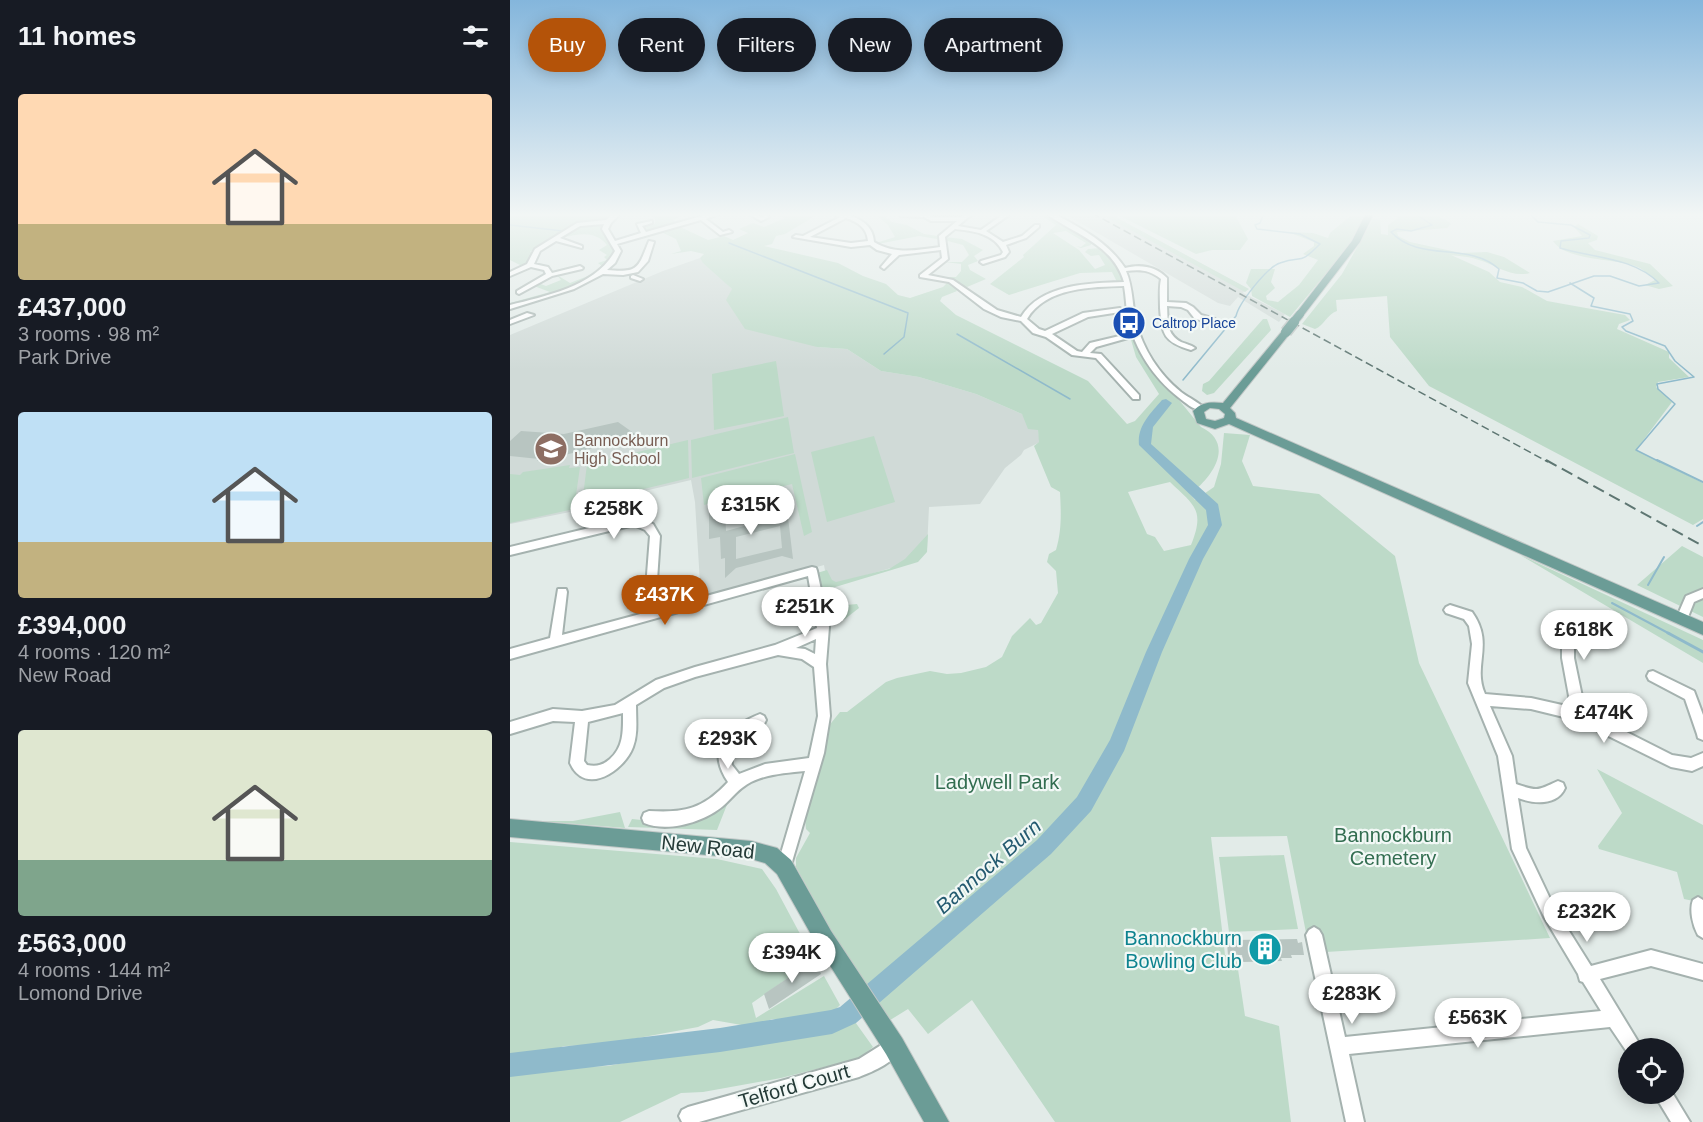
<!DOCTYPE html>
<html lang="en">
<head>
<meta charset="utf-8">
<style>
	body { margin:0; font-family:Helvetica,sans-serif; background:#20242c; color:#f1f3f6; height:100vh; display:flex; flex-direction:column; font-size:22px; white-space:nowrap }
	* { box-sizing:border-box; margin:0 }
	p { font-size:20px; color:#9ea1a6 }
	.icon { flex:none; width:33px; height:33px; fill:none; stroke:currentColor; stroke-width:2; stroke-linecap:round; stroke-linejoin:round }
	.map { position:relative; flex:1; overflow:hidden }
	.sheet { display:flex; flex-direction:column; background:#171b24; width:510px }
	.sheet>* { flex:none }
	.banner { position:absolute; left:18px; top:18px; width:570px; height:54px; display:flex; gap:12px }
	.fabs { position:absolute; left:1108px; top:1038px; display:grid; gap:12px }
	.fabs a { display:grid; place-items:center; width:66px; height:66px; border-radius:50%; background:#171b24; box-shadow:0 3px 15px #0003; font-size:30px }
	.price { position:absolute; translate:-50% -51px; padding:0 14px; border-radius:21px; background:#fff; color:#222; font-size:20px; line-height:39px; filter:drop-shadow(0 2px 3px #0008) }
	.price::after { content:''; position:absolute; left:50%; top:36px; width:18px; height:14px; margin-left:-9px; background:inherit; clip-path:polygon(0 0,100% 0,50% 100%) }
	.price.on { background:#b45309; color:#fff }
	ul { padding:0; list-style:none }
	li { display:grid; align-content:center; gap:12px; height:318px; padding:0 18px }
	li span { display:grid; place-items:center; height:186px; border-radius:6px; color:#555 }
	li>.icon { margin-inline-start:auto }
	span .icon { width:108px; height:108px; fill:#fffc; stroke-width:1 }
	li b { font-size:26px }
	h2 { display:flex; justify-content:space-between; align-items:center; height:72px; padding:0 18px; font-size:26px }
	.pill { padding:0 21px; border-radius:27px; background:#171b24; box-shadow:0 3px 15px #0003; font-size:21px; line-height:54px }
	.pill.on { background:#b45309; color:#fff }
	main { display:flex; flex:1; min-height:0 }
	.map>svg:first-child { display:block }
	.built { fill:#d0dad7 }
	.green { fill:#bddac8; fill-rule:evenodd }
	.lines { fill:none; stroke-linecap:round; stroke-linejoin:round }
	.stream-far2 { stroke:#8fbacb; stroke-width:1.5 }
	.stream-far1 { stroke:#8fbacb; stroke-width:2 }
	.stream { stroke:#8fbacb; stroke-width:3 }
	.river { fill:#8fbacb; fill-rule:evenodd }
	.building { fill:#b8c5c1; fill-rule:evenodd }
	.minor-casing { stroke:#a5b2af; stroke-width:4 }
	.major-casing { stroke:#c2c8c7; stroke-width:2 }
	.minor { fill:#fff; fill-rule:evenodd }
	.major { fill:#6b9c96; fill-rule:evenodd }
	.rail-far1 { stroke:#5e7672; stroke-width:1.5; stroke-dasharray:8 4; stroke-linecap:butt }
	.rail { stroke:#5e7672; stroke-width:2; stroke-dasharray:12 6; stroke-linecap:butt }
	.major-bridge-far1-casing { stroke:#c2c8c7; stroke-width:10; stroke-linecap:butt }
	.major-bridge-casing { stroke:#c2c8c7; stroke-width:13; stroke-linecap:butt }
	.major-bridge-far1 { stroke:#6b9c96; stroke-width:8 }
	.major-bridge { stroke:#6b9c96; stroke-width:10 }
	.labels { text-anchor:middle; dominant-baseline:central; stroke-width:4.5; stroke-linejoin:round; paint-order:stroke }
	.far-transit-label { font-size:14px; fill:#164399; stroke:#f2f8f6; text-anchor:start }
	.education-label { font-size:16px; fill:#785e54; stroke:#f2f8f6; text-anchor:start }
	.near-park-label { font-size:20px; fill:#326d50; stroke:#f2f8f6 }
	.near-street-label { font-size:20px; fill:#243a37; stroke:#f2f8f6 }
	.near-culture-label { font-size:20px; fill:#0d838f; stroke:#f2f8f6; text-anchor:end }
	.near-water-label { font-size:21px; font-style:italic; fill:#245a70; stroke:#f2f8f6 }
</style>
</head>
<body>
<main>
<section class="sheet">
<h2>11 homes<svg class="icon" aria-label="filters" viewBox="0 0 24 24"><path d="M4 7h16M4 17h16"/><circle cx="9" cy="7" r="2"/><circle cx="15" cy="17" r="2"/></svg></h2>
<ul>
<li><span style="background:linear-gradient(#ffd9b3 70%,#c2b280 0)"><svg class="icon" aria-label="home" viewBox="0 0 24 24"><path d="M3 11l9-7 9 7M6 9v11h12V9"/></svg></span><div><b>£437,000</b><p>3 rooms · 98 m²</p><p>Park Drive</p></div></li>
<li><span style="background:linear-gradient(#bfe0f5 70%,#c2b280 0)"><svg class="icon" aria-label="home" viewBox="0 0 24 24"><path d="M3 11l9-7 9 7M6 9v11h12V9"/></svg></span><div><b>£394,000</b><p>4 rooms · 120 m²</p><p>New Road</p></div></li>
<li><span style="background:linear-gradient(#dfe7d0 70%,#7fa58c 0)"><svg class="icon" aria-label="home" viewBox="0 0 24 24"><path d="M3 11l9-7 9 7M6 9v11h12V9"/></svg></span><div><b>£563,000</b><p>4 rooms · 144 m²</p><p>Lomond Drive</p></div></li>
</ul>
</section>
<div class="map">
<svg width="1193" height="1122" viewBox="0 0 1193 1122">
	<rect width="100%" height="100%" fill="#e2ebe8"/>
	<path class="built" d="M553 213H598L733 286 736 288 733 293 775 314 769 322 728 297 720 306 708 303Z
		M190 258 222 289 307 347 337 349 371 371 409 377 466 394 512 414 528 430 530 442 514 450 511 455 495 468 470 504 419 507 417 549 388 566 318 586 314 565 191 599 185 502 181 480 71 506 70 510 0 524V335L153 271Z"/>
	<path class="green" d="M0 213H102L89 221 63 223 57 232 20 252H23L21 261 12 266 0 260Z
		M138 213C149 213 162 212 172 216L163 220 167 223 138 231 132 226 145 224V218Z
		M268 213H310L275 234 266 236 262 244 254 246 328 263 353 276 376 284 388 295 400 298 433 287 437 283 426 280 441 283 447 291 432 297 430 301 446 315 578 381 617 424 625 421 649 394 626 357 617 326 633 356 691 427C726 444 702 478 680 494L685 500 704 487 711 464 714 433 740 435 732 461 743 486 809 494 885 556 909 663 1040 938 800 953 777 836 701 837 715 955 726 956 735 1016 769 1026 781 1122H545L462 1000 418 1034 398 1009 377 1022 339 963 286 867V858L300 833 296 829 295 819 317 728 330 712H337L376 682 387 678 420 671 437 674 451 673 476 667 492 657 502 636 520 618 526 625 531 623 548 593 546 571 537 562 539 554 546 550C552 530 551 512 550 492L541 487 524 446 529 442 528 430 518 429 512 414 466 394 409 377 371 371 337 349 307 347 235 329 216 300 222 289 193 263 190 258 194 254 181 251 161 254 171 251 166 239 149 231 168 226 198 240 214 236 223 240 238 233 229 229 243 223 254 227 275 218 265 215ZM660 482C685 506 695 510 681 545L654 551 645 537 637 534 618 492Z
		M364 213H370L382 222 397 225 414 234 428 236 427 239 409 236 368 244 366 243 385 237 378 225Z
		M527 213H534L582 242 581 245 571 248 566 246 571 247 576 243 556 231 543 233 569 250 585 269 595 265 589 255 581 256 575 252 578 249 591 248 607 265 613 281 607 282 602 272 570 273 499 295 480 284 514 257 513 255 546 225Z
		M589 213H598L739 289 735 292Z
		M604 213H724L738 239 730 250H702L686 254Z
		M844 213H855L842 242 780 317 742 296 741 289 736 283 741 269H765L761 282 765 288 756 296 757 300 768 302 789 285 808 260 793 254 804 246V242L778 232 803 233 818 238 820 233Z
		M874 213C891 213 930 211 941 224L937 228 887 232 888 236 900 242 951 253 977 252 994 257 1020 273C1001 278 986 265 969 260 961 257 949 256 941 255L979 272 990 282 1012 287 1037 301 1115 315 1120 320 1109 324 1107 329 1159 352V358L1179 377 1148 382 1146 387 1162 402 1126 450 1193 483V519L1183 525 919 386 880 337 877 296 826 300 827 311C817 314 814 326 805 329L792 324 832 274 863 219 870 220 871 234 878 235V225L888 218 884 215Z
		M90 224C91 233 105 248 104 255 98 279 22 300 0 305V303L40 292 24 286 28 283 36 286 51 280 47 275 60 283 83 274 93 267 88 263 97 260 94 257 97 255 89 250 97 245C86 231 70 233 52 238L70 226Z
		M1068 224 1088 236 1087 240 1078 243 1085 250 1140 264 1163 286 1149 289 1135 285 1145 280C1139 275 1132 268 1125 266 1103 258 1056 261 1043 241L1072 236 1064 227Z
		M435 237 452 239 473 250 464 256 468 261 458 265 460 270 476 279 457 287 428 277H446L451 271V264L435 262H452L459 255 453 245 434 240Z
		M753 319H757L761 330 704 393 697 395 692 391 693 384 699 381Z
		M266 361 274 416 204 430 202 374Z
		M278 417 284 453 182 478 181 440Z
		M364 436 385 502 317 522 301 452Z
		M178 440 179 478 72 504 77 464Z
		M285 454 302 532 294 536 282 484 194 505 191 478Z
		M60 465 59 468 70 467 64 509 0 523V474L10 475 13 472Z
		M418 534 417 552 408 562 322 588 325 606 347 604 349 608 335 619 316 626 307 573 317 570 322 580 326 582 379 569 395 559Z
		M1172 546 1193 557V617L1127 585Z
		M1010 555 1193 640V663Z
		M1087 769 1193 825V903L1174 899 1167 872 1089 849 1088 846 1112 813Z
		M222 792 207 830 118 827 122 819 150 822Z
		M110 812 115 828 31 821H63Z
		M0 842 207 859 252 869 266 889 304 960 242 1003 246 1018 314 976 330 1005 324 1011 303 1020 262 1019 243 1027 203 1020 188 1027 90 1045 54 1046 36 1052 0 1054Z
		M774 855 788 929 719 932 709 857Z
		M343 1019 363 1047 350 1058 271 1078 193 1092 171 1093 110 1122H0V1070L98 1066 219 1043 309 1032Z"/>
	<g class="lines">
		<path class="stream-far2" d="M904 213 922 225 901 231 887 229 881 232C910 263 958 241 989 269L987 278 1013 283 1027 291 1038 292 1084 276H1100L1129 286 1149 283C1123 257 1083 258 1050 248L1051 241 1079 238 1080 235 1061 225 1028 222 1021 215 1013 213
			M0 225 53 231
			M219 243 398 313 394 337 374 354
			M1060 283 1084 298 1081 306 1120 314 1123 321 1112 327 1116 331 1155 346 1165 361 1184 377 1147 384 1148 389 1165 404 1126 450 1150 462
			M447 334 560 399
			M673 380 726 316C729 303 757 267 770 263 794 255 788 266 810 244L790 234 747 229 745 225 750 223 754 213"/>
		<path class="stream-far1" d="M1147 460 1193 482
			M1187 526 1193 522
			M1138 585 1154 557
			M1102 603 1160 634"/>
		<path class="stream" d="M1158 633 1193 652"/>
		<path class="river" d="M656 399 662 403 643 427 641 444 708 504 712 525 693 559 652 652 614 751 581 811 541 854 346 1023 322 1034 210 1052 0 1077V1053L210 1028 321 1010 330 1007 527 840 567 797 600 740 636 652 679 559 698 525 696 510 629 445C627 426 640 414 652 400Z"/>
	</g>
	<path class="building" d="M108 422 125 434 122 438 39 459 27 461 29 459 0 456V441L11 431 54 434Z
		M254 493 257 520 270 516 277 509 283 559 272 556 226 568 215 578V558L211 559 210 537 199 539V507L211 504V508H215L216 531 238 525 236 497ZM270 526 272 548 226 559V537Z
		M787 939 788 943 792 942 794 955H781L782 958H771L772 961 733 962 732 955H718L717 943H723L722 940Z
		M306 959 311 974 259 1009 254 994Z"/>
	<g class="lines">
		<defs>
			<path id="minor" d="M104 213H111L101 223 98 229 105 241 131 233 127 224 142 221V223L132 226 136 232 202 213H212L196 219 213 232 219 230 222 232 210 235 191 220 107 244 111 251 105 263 97 270C129 273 128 268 139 241L144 242 138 261 128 272 113 275 93 274 64 289 0 309V305C36 296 86 286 105 251L92 229 94 224 70 226 50 238 72 246V248L46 241 30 251 24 264 38 267 42 273 70 266 73 268 72 269 42 276 9 294 7 293V291L36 274 34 270 21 267 0 276V272L17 264 25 249 67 223 96 220Z
				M237 213H245L251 217 256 215 259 217 251 221Z
				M329 213C346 216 363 223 364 242 385 255 407 250 430 247L429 236 447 221H421L414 217 391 216 389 213H415L422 217H451L456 213H463L448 226 471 230 495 213H502L476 231 493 242 512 236 525 225H529V227L516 238 496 245 499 252 495 257 473 264 470 262 471 261 491 255 493 252C484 233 463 231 445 229L435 237 438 259 418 275 443 280 487 310 511 317C531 284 579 283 614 282 603 244 564 234 535 213H543C570 228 597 241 615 268 630 264 646 266 657 278V302L676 303 683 307 691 315 705 319V323L685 319 678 310 671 307 657 306C658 321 656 334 671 342 676 344 681 345 685 348L681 350C654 342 652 335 650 308 650 299 649 288 651 279 640 270 630 269 616 271 623 287 622 304 626 322 633 349 649 374 671 392 679 398 688 402 694 408L693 410C684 411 676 403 668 397 644 378 625 350 618 319 616 308 616 297 614 286 582 287 536 287 517 319L529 329 535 331 573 313 610 308V312L578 317 542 334 567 351 572 352 580 343 618 334V338L586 347 580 353 591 354 629 395V399H623L586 358 562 355 536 337 523 333 511 321 491 317 474 309 439 282 410 277V275L432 258 431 250 389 255 374 269 371 267 382 254 367 250 360 245 341 247 283 237 286 235 293 236 330 217 326 215ZM336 218C348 222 357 228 358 241L341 243 300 237Z
				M123 275 133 279 130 281 121 278V276Z
				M17 313 24 315 0 324V320Z
				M125 517 143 524 150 536 145 610 302 567 306 568 307 571 319 627 316 664 320 716 314 753 279 872 274 874 269 872 267 867 295 771C277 773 257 774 241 782 229 788 222 798 213 806 194 822 158 833 134 823L132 818 134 813 139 811C175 813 193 809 218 782 195 748 217 727 250 714L254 716 256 720 254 724 231 736 221 754 222 765 229 774 255 764 299 758 308 716 304 667 292 659 268 655 185 677 154 688 126 705C126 719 128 734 123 747 114 771 75 797 60 763L65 722 43 721 0 734V722L43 709 72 711 105 705 146 680 185 667 265 645 307 628 298 576 0 659V649L40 638 48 589H56L57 592 52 635 134 613 140 536 135 530 124 525 0 555V547ZM306 639 305 654 295 649 286 648ZM113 713C113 730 114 747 100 759 93 765 87 767 77 765L74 761 78 722Z
				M1193 589V598L1184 602 1176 622 1172 624 1168 622 1166 619 1176 596Z
				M940 605 962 612C985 644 962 665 975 694L1021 698 1061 707 1052 658V641L1044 636 1042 633 1044 630 1048 628 1062 635 1064 638V658L1075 711 1162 755 1181 758 1193 753V766L1182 771 1161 767 1066 720 1021 709 980 706 1002 756 1006 784C1029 792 1028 790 1048 781L1053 783 1055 788C1047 806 1024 804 1008 798L1016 848 1044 907 1081 966 1141 950 1193 964V980L1141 966 1090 979 1132 1048H1119V1055L1100 1027 839 1054 854 1122H836L796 935 799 930 804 927 809 930 812 935 835 1037 1091 1011 1073 982 1070 981 1068 974 1034 917 1002 849 988 756 958 683 962 644 959 626 954 619 936 613 934 610 936 607Z
				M1143 671 1184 691 1193 715V740L1188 738 1187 734 1175 699 1139 680 1137 676 1139 672Z
				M1188 897 1193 900V938L1188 935C1183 926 1179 910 1183 900Z
				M384 1037 390 1040 393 1046C386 1062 364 1071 349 1077L189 1122H172L169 1116 172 1110 178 1107 349 1059Z
				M1144 1094H1163L1180 1122H1161Z"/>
			<path id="major" d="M856 213H864L850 242 793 316H787V312L842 241Z
				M773 330 781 332 720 408 725 413 726 418 1193 622V635L719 424 705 429 687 423 683 411C692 402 700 402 713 403ZM700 408 709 409 715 414 714 418 705 421 696 419 694 412Z
				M0 819 241 841 267 848 281 860 321 931 392 1038 439 1122H414L376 1054 307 945 267 874 255 863 241 859 0 837Z"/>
		</defs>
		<use href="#minor" class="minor-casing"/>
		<use href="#major" class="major-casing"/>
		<use href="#minor" class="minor"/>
		<use href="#major" class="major"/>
		<path class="rail-far1" d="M582 213 1038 462"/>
		<path class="rail" d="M1036 460 1193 546"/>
		<defs>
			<path id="major-bridge-far1" d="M782 324 790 314"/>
			<path id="major-bridge" d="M776 332 784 322"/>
		</defs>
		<use href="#major-bridge-far1" class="major-bridge-far1-casing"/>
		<use href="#major-bridge" class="major-bridge-casing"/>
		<use href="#major-bridge-far1" class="major-bridge-far1"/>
		<use href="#major-bridge" class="major-bridge"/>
	</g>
	<linearGradient id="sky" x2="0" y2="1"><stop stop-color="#84b6dc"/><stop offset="0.58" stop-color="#f2f6f5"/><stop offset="1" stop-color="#f2f6f5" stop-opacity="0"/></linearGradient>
	<rect width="1193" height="370" fill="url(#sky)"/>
	<defs>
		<symbol id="bus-disc" viewBox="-11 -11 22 22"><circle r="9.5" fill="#1a4fb4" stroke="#f2f8f6"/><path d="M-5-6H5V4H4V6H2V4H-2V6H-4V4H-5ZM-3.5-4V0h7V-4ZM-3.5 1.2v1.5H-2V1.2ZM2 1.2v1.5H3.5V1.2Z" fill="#fff"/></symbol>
		<symbol id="school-disc" viewBox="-11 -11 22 22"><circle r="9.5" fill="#8d6e63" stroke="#f2f8f6"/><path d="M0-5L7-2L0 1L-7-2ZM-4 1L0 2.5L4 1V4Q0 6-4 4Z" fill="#fff"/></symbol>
		<symbol id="building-disc" viewBox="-11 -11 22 22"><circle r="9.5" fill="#0f9aa8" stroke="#f2f8f6"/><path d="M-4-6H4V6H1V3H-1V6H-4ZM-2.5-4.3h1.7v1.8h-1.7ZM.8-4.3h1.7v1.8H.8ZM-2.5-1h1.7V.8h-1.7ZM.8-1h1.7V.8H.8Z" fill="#fff"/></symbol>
	</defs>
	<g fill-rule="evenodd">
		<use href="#bus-disc" x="600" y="304" width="38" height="38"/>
		<use href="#school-disc" x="22" y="430" width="38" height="38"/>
		<use href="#building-disc" x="736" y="930" width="38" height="38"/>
	</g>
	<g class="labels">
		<g class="far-transit-label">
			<text x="642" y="323">Caltrop Place</text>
		</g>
		<g class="education-label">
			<text x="64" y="440">Bannockburn<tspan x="64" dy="18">High School</tspan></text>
		</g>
		<g class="near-park-label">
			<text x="487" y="782">Ladywell Park</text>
			<text x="883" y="835">Bannockburn<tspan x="883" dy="23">Cemetery</tspan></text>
		</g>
		<g class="near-street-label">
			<text transform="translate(198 847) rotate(6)">New Road</text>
			<text transform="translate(284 1086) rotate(-16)">Telford Court</text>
		</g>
		<g class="near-culture-label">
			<text x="732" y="938">Bannockburn<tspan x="732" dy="23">Bowling Club</tspan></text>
		</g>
		<g class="near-water-label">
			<text transform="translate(478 866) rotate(-41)">Bannock Burn</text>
		</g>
	</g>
</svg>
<div class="fabs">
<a><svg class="icon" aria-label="locate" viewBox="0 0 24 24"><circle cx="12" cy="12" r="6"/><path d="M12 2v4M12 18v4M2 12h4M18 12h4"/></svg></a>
</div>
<b class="price" style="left:241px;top:536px">£315K</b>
<b class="price" style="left:104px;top:540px">£258K</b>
<b class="price on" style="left:155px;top:626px">£437K</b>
<b class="price" style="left:295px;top:638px">£251K</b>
<b class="price" style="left:1074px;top:661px">£618K</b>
<b class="price" style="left:1094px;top:744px">£474K</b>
<b class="price" style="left:218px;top:770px">£293K</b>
<b class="price" style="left:1077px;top:943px">£232K</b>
<b class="price" style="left:282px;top:984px">£394K</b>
<b class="price" style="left:842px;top:1025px">£283K</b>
<b class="price" style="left:968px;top:1049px">£563K</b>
<div class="banner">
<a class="pill on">Buy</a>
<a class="pill">Rent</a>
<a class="pill">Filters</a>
<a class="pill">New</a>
<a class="pill">Apartment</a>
</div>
</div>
</main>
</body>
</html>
